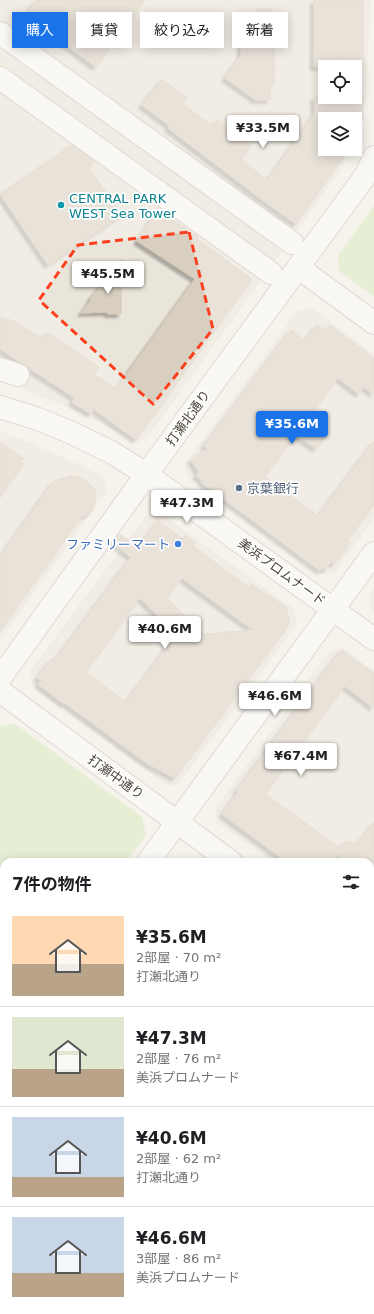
<!DOCTYPE html>
<html lang="ja">
<head>
<meta charset="utf-8">
<style>
	body { margin:0; font-family:"DejaVu Sans","Noto Sans JP",sans-serif; background:#f6f6f6; color:#202124; height:100vh; display:flex; flex-direction:column; font-size:15px; white-space:nowrap }
	* { box-sizing:border-box; margin:0 }
	p { font-size:13px; color:#757577 }
	.icon { flex:none; width:22px; height:22px; fill:none; stroke:currentColor; stroke-width:2; stroke-linecap:round; stroke-linejoin:round }
	.map { position:relative; flex:1; overflow:hidden }
	.panel { position:absolute; left:0px; top:858px; width:374px; height:456px; display:flex; flex-direction:column; background:#fff; border-radius:12px 12px 0 0; box-shadow:0 2px 10px #0003 }
	.panel>* { flex:none }
	.hud { position:absolute; left:12px; top:12px; width:350px; height:36px; display:flex; gap:8px }
	.fabs { position:absolute; left:318px; top:60px; display:grid; gap:8px }
	.fabs a { display:grid; place-items:center; width:44px; height:44px; border-radius:0px; background:#fff; box-shadow:0 2px 10px #0003; font-size:20px }
	.price { position:absolute; translate:-50% -34px; padding:0 9px; border-radius:4px; background:#fff; color:#222; font-size:13px; line-height:26px; filter:drop-shadow(0 1px 2px #0008) }
	.price::after { content:''; position:absolute; left:50%; top:24px; width:12px; height:9px; margin-left:-6px; background:inherit; clip-path:polygon(0 0,100% 0,50% 100%) }
	.price.selected { background:#1a73e8; color:#fff }
	ul { padding:0; list-style:none }
	li { display:flex; align-items:center; gap:12px; height:100px; padding:0 12px }
	li+li { border-top:1px solid #e0e0e0 }
	li span { display:grid; place-items:center; flex:none; width:112px; height:80px; border-radius:0px; color:#555 }
	li>.icon { margin-inline-start:auto }
	span .icon { width:48px; height:48px; fill:#fffc; stroke-width:1 }
	li b { font-size:17px }
	h2 { display:flex; justify-content:space-between; align-items:center; height:48px; padding:0 12px; font-size:17px }
	.chip { padding:0 14px; border-radius:0px; background:#fff; box-shadow:0 2px 10px #0003; font-size:14px; line-height:36px }
	.chip.selected { background:#1a73e8; color:#fff }
	.map>svg:first-child { display:block }
	.residential { fill:#eae5da; fill-rule:evenodd }
	.green { fill:#d2eab5 }
	.building { fill:#d8cfc1; stroke:#d3c7b4; fill-rule:evenodd; filter:url(#shadow) }
	.lines { fill:none; stroke-linecap:round; stroke-linejoin:round }
	.minor-casing { stroke:#c2bbae; stroke-width:24 }
	.minor { stroke:#fff; stroke-width:22 }
	.marked { fill:none; stroke:#fc3f1d; stroke-width:3; stroke-dasharray:8 5; stroke-linejoin:round }
	.culture-dot { fill:#0f9aa8; stroke:#fff; stroke-width:1.5 }
	.service-dot { fill:#5c6f8a; stroke:#fff; stroke-width:1.5 }
	.shop-dot { fill:#3f7fe0; stroke:#fff; stroke-width:1.5 }
	.labels { text-anchor:middle; dominant-baseline:central; stroke-width:3.5; stroke-linejoin:round; paint-order:stroke }
	.culture-label { font-size:13px; fill:#0d838f; stroke:#fff; text-anchor:start }
	.street-label { font-size:13px; fill:#4b4439; stroke:#fff }
	.service-label { font-size:13px; fill:#4e5e75; stroke:#fff; text-anchor:start }
	.shop-label { font-size:13px; fill:#366cbe; stroke:#fff; text-anchor:end }
</style>
</head>
<body>
<div class="map">
<svg width="374" height="1314" viewBox="0 0 374 1314">
	<defs>
		<filter id="shadow"><feDropShadow dx="-3.5" dy="3.5" stdDeviation="1" flood-color="#0004"/></filter>
	</defs>
	<rect width="100%" height="100%" fill="#f6f3ec"/>
	<path class="residential" d="M0 0H371L365 98 361 120 355 134V119H325V149H349L340 171 148 437 136 442 85 415 16 386 0 380ZM325 67H355V97H325Z
		M312 308 374 354V518L335 572 320 574 187 476 185 464 297 311Z
		M0 431 29 442 102 475 107 491 0 640Z
		M159 512 294 609 297 624 178 785 168 786 32 687 30 671 147 514Z
		M374 589V613L371 611 369 596Z
		M343 648 374 671V901L370 907V862H273L217 822 215 809 330 650Z
		M373 990 374 991V1239L370 1236V991Z
		M4 1101V1262L0 1260V1107Z
		M129 1310H356L354 1314H126Z"/>
	<path class="green" d="M374 206V296L339 271 338 256Z
		M15 724 142 817 146 835 126 862H4V1028L0 1034V726Z"/>
	<path class="building" d="M36 0H145L96 67 25 15Z
		M314 0H363V67H314Z
		M257 9H271V23H275L274 86H270V100H256L225 78 241 55 242 15H257Z
		M162 79 187 98 183 104 212 126 217 120 251 146 241 159 267 180 315 113 314 97H363V119H325V149H349L296 224 257 196 168 128 170 126 142 105Z
		M72 145 94 161 89 168 122 215 48 265 0 194Z
		M157 210 198 237 197 239 252 279 136 440 94 409 91 414 72 402 75 398 0 349V317L14 321 42 339 47 332 99 367 94 374 116 389 195 279 137 241Z
		M121 260V314H109L106 312 81 313 91 300 90 299Z
		M317 324 325 331 330 325 374 358V394L364 387 359 394 338 378 305 423 325 437 316 449 296 435 265 476 318 516 374 441V504L347 541 350 543 334 564 331 562 325 570 323 568 320 571 201 482 202 480 196 476 199 472 191 460 207 449 204 446 291 330 305 341Z
		M0 442 23 458 20 462 24 464 0 497Z
		M71 476 80 477 86 481 94 488 96 494 94 508 89 514 81 517 0 631V557L52 483 57 480Z
		M158 521 183 539 185 535 196 543 193 546 248 587 251 584 267 595 268 594 288 609 286 612 290 621 288 626 175 778 148 764 65 703 64 704 38 684 41 681 37 678 51 659 54 661 60 653 131 557 113 543 119 534 138 547ZM182 578 253 630 204 634 167 598ZM140 598 176 634 126 702 86 672Z
		M341 650 374 673V708L345 686 265 794 337 846 348 841 357 845 374 822V862H347L338 855 332 862H287L222 814 238 792 236 791Z"/>
	<g class="lines">
		<defs>
			<path id="minor" d="M0 33 292 243
				M0 78 271 273
				M299 268 374 323
				M0 369 18 375
				M0 407 38 419 72 433 111 452 146 474 374 639
				M0 678 159 457 366 175 374 157
				M0 691 231 862
				M148 862 374 553
				M370 943 374 937
				M370 964 374 966
				M0 1066 4 1060
				M370 1261 374 1263
				M0 1286 4 1289
				M33 1310 38 1314
				M99 1314 102 1310"/>
		</defs>
		<use href="#minor" class="minor-casing"/>
		<use href="#minor" class="minor"/>
	</g>
	<path d="M0 0H374V1314H0ZM189 232 213 329 153 404 39 300 78 245Z" fill="#f6f3ec" fill-opacity=".55" fill-rule="evenodd"/>
	<path class="marked" d="M189 232 213 329 153 404 39 300 78 245Z"/>
	<circle class="culture-dot" cx="61" cy="205" r="4"/>
	<circle class="service-dot" cx="239" cy="488" r="4"/>
	<circle class="shop-dot" cx="178" cy="544" r="4"/>
	<g class="labels">
		<g class="culture-label">
			<text x="69" y="198">CENTRAL PARK<tspan x="69" dy="15">WEST Sea Tower</tspan></text>
		</g>
		<g class="street-label">
			<text transform="translate(188 418) rotate(-54)">打瀬北通り</text>
			<text transform="translate(282 572) rotate(36)">美浜プロムナード</text>
			<text transform="translate(116 777) rotate(36)">打瀬中通り</text>
		</g>
		<g class="service-label">
			<text x="247" y="488">京葉銀行</text>
		</g>
		<g class="shop-label">
			<text x="170" y="544">ファミリーマート</text>
		</g>
	</g>
</svg>
<div class="fabs">
<a><svg class="icon" aria-label="locate" viewBox="0 0 24 24"><circle cx="12" cy="12" r="6"/><path d="M12 2v4M12 18v4M2 12h4M18 12h4"/></svg></a>
<a><svg class="icon" aria-label="layers" viewBox="0 0 24 24"><path d="M12 4l9 5-9 5-9-5zM3 14l9 5 9-5"/></svg></a>
</div>
<b class="price" style="left:263px;top:149px">¥33.5M</b>
<b class="price" style="left:108px;top:295px">¥45.5M</b>
<b class="price selected" style="left:292px;top:445px">¥35.6M</b>
<b class="price" style="left:187px;top:524px">¥47.3M</b>
<b class="price" style="left:165px;top:650px">¥40.6M</b>
<b class="price" style="left:275px;top:717px">¥46.6M</b>
<b class="price" style="left:301px;top:777px">¥67.4M</b>
<div class="hud">
<a class="chip selected">購入</a>
<a class="chip">賃貸</a>
<a class="chip">絞り込み</a>
<a class="chip">新着</a>
</div>
<section class="panel">
<h2>7件の物件<svg class="icon" aria-label="filters" viewBox="0 0 24 24"><path d="M4 7h16M4 17h16"/><circle cx="9" cy="7" r="2"/><circle cx="15" cy="17" r="2"/></svg></h2>
<ul>
<li><span style="background:linear-gradient(#ffd9b3 60%,#b9a48a 0)"><svg class="icon" aria-label="home" viewBox="0 0 24 24"><path d="M3 11l9-7 9 7M6 9v11h12V9"/></svg></span><div><b>¥35.6M</b><p>2部屋 · 70 m²</p><p>打瀬北通り</p></div></li>
<li><span style="background:linear-gradient(#dfe7d0 65%,#b9a48a 0)"><svg class="icon" aria-label="home" viewBox="0 0 24 24"><path d="M3 11l9-7 9 7M6 9v11h12V9"/></svg></span><div><b>¥47.3M</b><p>2部屋 · 76 m²</p><p>美浜プロムナード</p></div></li>
<li><span style="background:linear-gradient(#c9d6e8 75%,#b9a48a 0)"><svg class="icon" aria-label="home" viewBox="0 0 24 24"><path d="M3 11l9-7 9 7M6 9v11h12V9"/></svg></span><div><b>¥40.6M</b><p>2部屋 · 62 m²</p><p>打瀬北通り</p></div></li>
<li><span style="background:linear-gradient(#c9d6e8 70%,#b9a48a 0)"><svg class="icon" aria-label="home" viewBox="0 0 24 24"><path d="M3 11l9-7 9 7M6 9v11h12V9"/></svg></span><div><b>¥46.6M</b><p>3部屋 · 86 m²</p><p>美浜プロムナード</p></div></li>
</ul>
</section>
</div>
</body>
</html>
